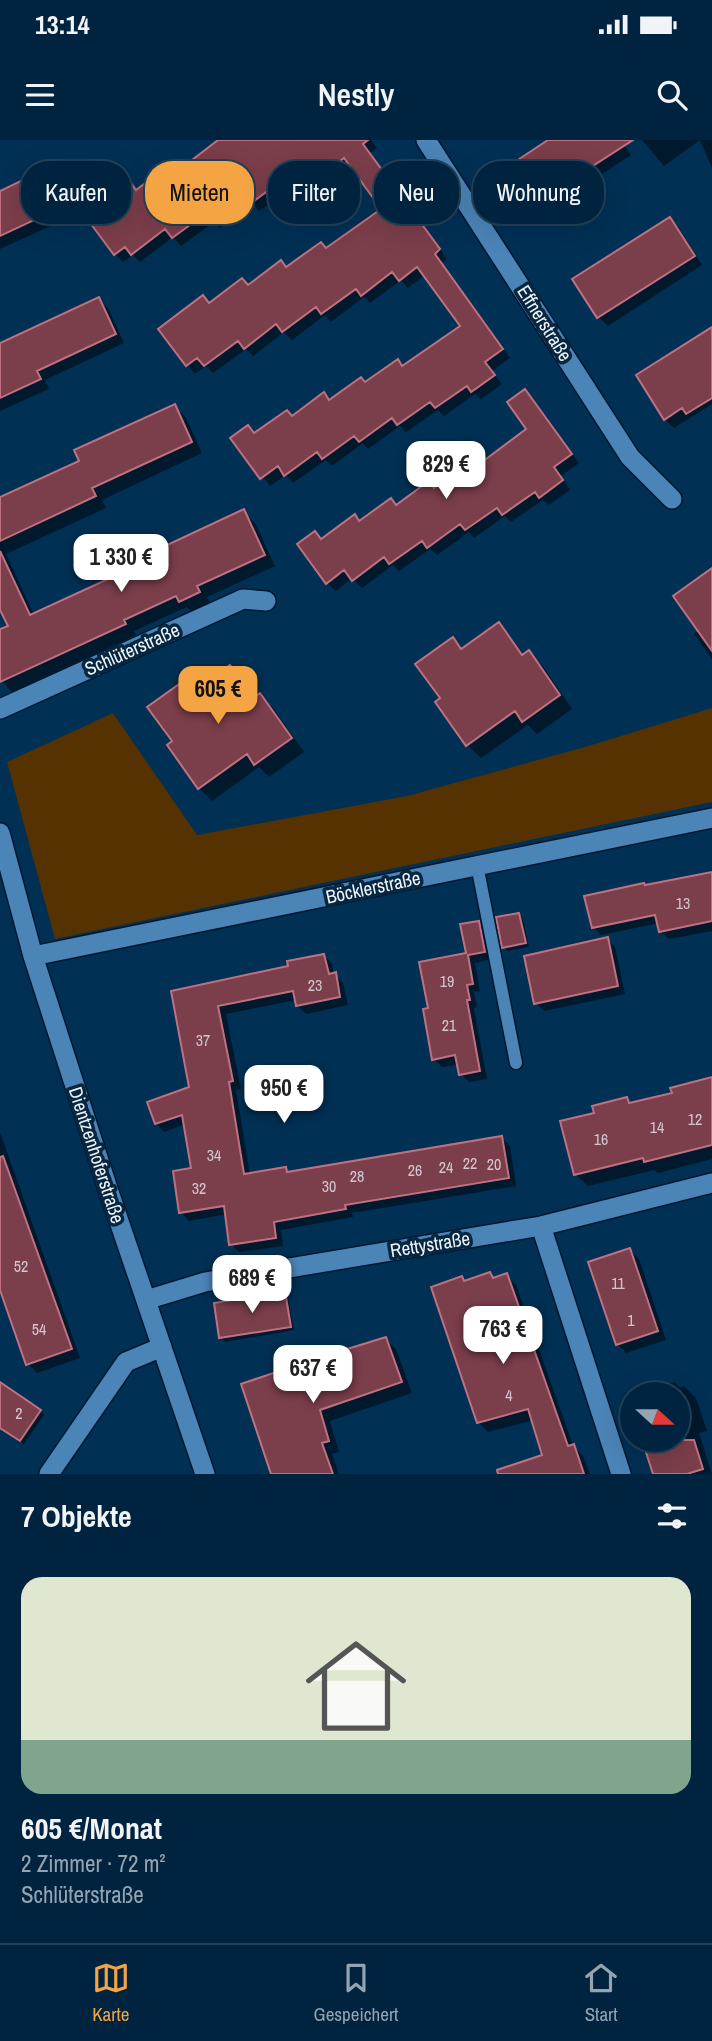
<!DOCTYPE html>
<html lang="de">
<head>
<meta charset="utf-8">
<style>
	body { margin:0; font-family:"Archivo Narrow",sans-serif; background:#0e304a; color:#f1f3f6; height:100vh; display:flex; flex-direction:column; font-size:26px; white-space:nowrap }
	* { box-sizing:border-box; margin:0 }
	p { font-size:23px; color:#95a4b0 }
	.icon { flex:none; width:38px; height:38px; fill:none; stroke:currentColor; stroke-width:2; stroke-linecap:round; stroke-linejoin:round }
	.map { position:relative; height:1334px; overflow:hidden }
	.drawer { display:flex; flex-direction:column; background:#00243f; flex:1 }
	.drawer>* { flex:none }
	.guide { position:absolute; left:21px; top:21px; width:670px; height:63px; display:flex; gap:14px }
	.needle { width:46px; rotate:111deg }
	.tools { position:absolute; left:620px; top:1242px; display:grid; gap:14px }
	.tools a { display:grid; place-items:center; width:70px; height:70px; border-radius:50%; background:#00243f; box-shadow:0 7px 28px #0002,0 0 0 2px #224159; font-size:35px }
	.price { position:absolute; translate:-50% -60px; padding:0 16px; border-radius:14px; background:#fff; color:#222; font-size:23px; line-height:46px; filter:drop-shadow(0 2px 4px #0008) }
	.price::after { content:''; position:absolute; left:50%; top:42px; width:21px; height:16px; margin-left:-10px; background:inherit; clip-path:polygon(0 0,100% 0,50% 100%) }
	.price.on { background:#f4a443; color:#111 }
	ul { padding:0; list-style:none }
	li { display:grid; align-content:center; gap:14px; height:371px; padding:0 21px }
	li span { display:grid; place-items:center; height:217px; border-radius:21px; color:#555 }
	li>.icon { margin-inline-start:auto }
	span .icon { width:126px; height:126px; fill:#fffc; stroke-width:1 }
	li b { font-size:30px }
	h2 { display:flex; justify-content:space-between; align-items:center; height:84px; padding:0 21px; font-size:30px }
	.pill { padding:0 24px; border-radius:28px; background:#00243f; box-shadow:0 7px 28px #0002,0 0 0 2px #224159; font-size:24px; line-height:63px }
	.pill.on { background:#f4a443; color:#111 }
	.status { display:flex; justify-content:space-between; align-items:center; height:49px; padding:0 35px; background:#00243f; direction:ltr }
	.status svg { height:19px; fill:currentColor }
	header { display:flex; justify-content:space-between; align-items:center; height:91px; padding:0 21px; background:#00243f; font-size:32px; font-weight:600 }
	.tab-bar { display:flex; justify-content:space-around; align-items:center; height:98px; border-top:2px solid #224159; background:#00243f; font-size:19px; color:#95a4b0 }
	.tab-bar a { display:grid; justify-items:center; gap:4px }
	.tab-bar .on { color:#f4a443 }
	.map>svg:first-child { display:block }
	.green { fill:#563200 }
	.shadow { fill:#0007 }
	.building { fill:#7b3e4b; stroke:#bf7180; stroke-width:2 }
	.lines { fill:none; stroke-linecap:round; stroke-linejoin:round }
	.service-casing { stroke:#001730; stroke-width:15 }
	.minor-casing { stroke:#001730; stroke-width:22 }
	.service { stroke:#4b84b7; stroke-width:12 }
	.minor { stroke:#4b84b7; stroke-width:19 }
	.labels { text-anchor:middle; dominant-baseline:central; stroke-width:7; stroke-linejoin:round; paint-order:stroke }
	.number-label { font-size:16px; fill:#d1c6ce }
	.street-label { font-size:19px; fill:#eef4f9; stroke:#072640 }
</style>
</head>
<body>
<div class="status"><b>13:14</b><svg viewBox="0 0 49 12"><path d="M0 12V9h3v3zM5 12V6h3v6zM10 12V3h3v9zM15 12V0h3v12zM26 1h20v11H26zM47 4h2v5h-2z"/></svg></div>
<header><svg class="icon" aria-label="menu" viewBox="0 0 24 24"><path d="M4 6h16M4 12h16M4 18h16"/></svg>Nestly<svg class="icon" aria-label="search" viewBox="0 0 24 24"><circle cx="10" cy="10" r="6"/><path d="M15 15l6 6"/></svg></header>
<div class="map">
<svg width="712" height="1334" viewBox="0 0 712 1334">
	<rect width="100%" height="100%" fill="#003054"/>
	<path class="green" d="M712 568V662L55 799 7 622 113 573 197 695 407 656 585 607Z"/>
	<path class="shadow" d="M237 0H371L377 8 370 13 447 119 442 123 510 218 492 231 502 244 481 259 475 254 444 276 438 270 406 292 400 286 368 309 363 303 332 326 326 320 293 343 286 335 270 346 233 298 255 294 330 261 366 244 398 221 403 227 463 187 425 135 408 148 401 140 370 163 364 157 331 182 325 175 292 200 284 192 253 216 246 209 213 233 206 226 195 234 161 190 210 164 326 110 384 69 352 26 338 37 331 29 299 54 292 47 259 71 253 64 220 88 214 82 181 106 173 97 140 122 133 115 123 122 115 114 137 51 176 34Z
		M552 0H621L631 15 536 77 527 68Z
		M642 0H700L664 26Z
		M700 0H712V28Z
		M29 39 38 48 55 84 0 109V53Z
		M670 79 679 88 702 125 608 186 599 177Z
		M99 159 108 168 124 203 45 240 49 249 0 271V217Z
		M712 190V264L674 288 665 279Z
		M525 251 579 323 561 336 570 350 549 365 543 360 511 382 505 376 474 398 469 392 437 415 430 409 399 431 393 425 362 448 352 438 336 451 327 443 322 400 471 333 529 290Z
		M175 266 186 278 202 313 102 360 106 368 6 414 34 475 108 441 244 372 255 383 275 426 207 457 210 463 192 472 187 467 134 491 136 495 12 552 0 539V491L10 487 0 465V359L82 322Z
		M712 433V519L694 494 699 490Z
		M498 484 524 515 528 512 542 525 572 569 537 594 528 585 481 618 467 605 442 558 453 499 463 510Z
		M230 527 256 558 260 555 273 568 304 612 269 637 259 627 212 661 199 648 174 601 184 542 195 553Z
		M712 734V791L669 799 660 791 659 783 601 795 593 787Z
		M519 774 523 779 529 807 508 811 504 807Z
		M478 782 486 790 492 819 475 823 480 851 474 852 477 867 474 868 487 939 469 942 461 934 459 924 442 927 434 919 430 870 468 814Z
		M607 799 615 807 625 854 544 871 536 863Z
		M324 815 332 824 334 833 343 843 348 865 306 874 297 865 296 860 226 874 241 949 236 950 250 1035 285 1029 289 1033 501 998 510 1006 516 1046 352 1073 353 1077 281 1090 283 1106 239 1112 231 1104 227 1074 189 1081 181 1072 193 1029 186 984 164 992 156 983 191 948 173 853 290 828Z
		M712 939V1019L658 1033 654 1030 588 1046 575 1034 596 974 627 959 632 964 674 954Z
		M0 992 80 1218 37 1233 28 1224 0 1147Z
		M630 1110 639 1119 666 1200 626 1213 617 1204Z
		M490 1134 495 1139 506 1135 516 1145 573 1305 583 1316 590 1334H534L544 1316 533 1280 488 1292 478 1282 462 1138 466 1142Z
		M284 1153 288 1157 294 1190 225 1202 220 1197Z
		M385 1199 396 1209 412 1253 330 1281 339 1312 332 1314 339 1334H273L297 1227 303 1234 346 1221Z
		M675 1242 680 1248 684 1246 696 1258 707 1291 699 1293 712 1334H655L677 1300V1255L635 1254Z
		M0 1259 40 1271 44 1275 24 1304 0 1287Z"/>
	<path class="building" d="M218 0H368L363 4 440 109 435 114 503 209 485 222 495 235 471 252 467 246 435 268 430 262 397 285 392 278 359 302 354 296 322 319 317 312 284 336 278 326 260 339 230 298 248 285 254 293 287 270 292 276 324 252 329 260 361 237 365 242 398 219 402 226 460 186 417 127 399 141 392 132 361 156 356 149 321 174 316 167 282 192 276 184 244 209 238 201 204 226 197 218 186 226 158 189 203 155 209 163 242 138 248 145 281 120 286 127 321 102 326 108 381 69 344 18 329 30 322 21 289 46 284 39 250 64 244 56 211 81 205 74 172 98 165 89 131 115 125 107 114 115 85 76 131 43 136 50 169 25 175 33Z
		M548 0H633L526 69 501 31Z
		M29 37 47 74 0 96V51Z
		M670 77 695 116 597 178 572 139Z
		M99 157 116 194 37 231 41 239 0 258V203Z
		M712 187V258L686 274 682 268 664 280 636 235Z
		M525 249 572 314 554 327 563 340 539 358 535 352 502 375 497 368 465 390 460 384 427 408 422 401 389 424 384 417 352 441 344 430 326 444 297 404 315 391 321 399 355 374 359 381 391 358 396 365 429 341 434 348 466 325 470 331 526 289 507 262Z
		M175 264 192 302 92 348 96 356 0 401V357L79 321 74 310Z
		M244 369 265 415 197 446 200 452 179 462 176 456 124 480 126 484 0 542V489L8 486 0 470V411L30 475 106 440 103 435Z
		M712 428V511L673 456Z
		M499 482 522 515 529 510 560 555 522 582 515 571 466 606 435 562 440 558 415 524 453 497 461 509Z
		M230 525 254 557 260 553 292 598 254 625 247 614 198 649 167 605 172 601 147 567 185 540 193 552Z
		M712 732V781L659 792 655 775 592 788 584 756 644 743 645 745Z
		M519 773 526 803 502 808 496 777Z
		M479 781 485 812 468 815 473 844 467 845 470 860H467L480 931 459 935 455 915 432 920 423 869 428 868 419 822 466 813 460 784Z
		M608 797 618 846 534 864 524 816Z
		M324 814 329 834 336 832 340 857 296 866 293 851 218 866 233 941 229 942 244 1034 286 1027 287 1032 502 996 509 1038 345 1065 346 1069 274 1082 276 1098 229 1105 224 1066 179 1073 173 1031 191 1028 182 975 155 984 147 962 189 947 171 851 288 826 287 821Z
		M712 937V1005L644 1022 643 1018 574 1035 560 981 594 973 592 966 627 957 629 963 672 953 670 948Z
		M3 1016 72 1209 26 1225 0 1150V1017Z
		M630 1108 658 1191 616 1205 588 1122Z
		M490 1132 493 1138 507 1133 568 1306 574 1304 584 1334H498L497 1330 542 1315 528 1269 477 1283 431 1147 462 1136 464 1141Z
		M285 1151 291 1187 219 1198 214 1163Z
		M386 1197 402 1242 320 1270 329 1301 322 1303 333 1334H271L241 1244 297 1225 300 1233 344 1219 341 1211Z
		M0 1242 41 1270 20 1301 0 1288Z
		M642 1300H694L703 1329 687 1334H653Z"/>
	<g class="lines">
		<defs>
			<path id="service" d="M477 725 516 923"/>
			<path id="minor" d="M426 0 630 317 672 359
				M0 569 243 459 266 461
				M0 693 33 816 108 1049 205 1334
				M33 816 712 678
				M541 1086 621 1334
				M146 1160 205 1142 541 1086 712 1043
				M49 1334 126 1222 162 1207"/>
		</defs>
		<use href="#service" class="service-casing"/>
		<use href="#minor" class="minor-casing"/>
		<use href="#service" class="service"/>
		<use href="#minor" class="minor"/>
	</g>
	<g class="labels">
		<g class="number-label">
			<text x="683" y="763">13</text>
			<text x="447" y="841">19</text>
			<text x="315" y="845">23</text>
			<text x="449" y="885">21</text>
			<text x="203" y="900">37</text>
			<text x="695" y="979">12</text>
			<text x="657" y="987">14</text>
			<text x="601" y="999">16</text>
			<text x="214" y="1015">34</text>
			<text x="470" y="1023">22</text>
			<text x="494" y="1024">20</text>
			<text x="446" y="1027">24</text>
			<text x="415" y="1030">26</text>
			<text x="357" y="1036">28</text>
			<text x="329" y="1046">30</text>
			<text x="199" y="1048">32</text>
			<text x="21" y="1126">52</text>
			<text x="618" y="1143">11</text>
			<text x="631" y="1180">1</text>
			<text x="39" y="1189">54</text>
			<text x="509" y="1255">4</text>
			<text x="19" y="1273">2</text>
		</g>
		<g class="street-label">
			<text transform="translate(545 183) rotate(58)">Effnerstraße</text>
			<text transform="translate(132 509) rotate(-24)">Schlüterstraße</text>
			<text transform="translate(373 747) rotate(-12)">Böcklerstraße</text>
			<text transform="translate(97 1015) rotate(72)">Dientzenhoferstraße</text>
			<text transform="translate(430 1104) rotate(-9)">Rettystraße</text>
		</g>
	</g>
</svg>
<div class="tools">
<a><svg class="needle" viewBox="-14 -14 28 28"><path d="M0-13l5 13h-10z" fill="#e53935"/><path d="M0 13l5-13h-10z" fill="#95a4b0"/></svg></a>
</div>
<b class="price" style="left:446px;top:361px">829 €</b>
<b class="price" style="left:121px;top:454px">1 330 €</b>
<b class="price on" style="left:218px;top:586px">605 €</b>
<b class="price" style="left:284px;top:985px">950 €</b>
<b class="price" style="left:252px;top:1175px">689 €</b>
<b class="price" style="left:503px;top:1226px">763 €</b>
<b class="price" style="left:313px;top:1265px">637 €</b>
<div class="guide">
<a class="pill">Kaufen</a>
<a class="pill on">Mieten</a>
<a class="pill">Filter</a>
<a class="pill">Neu</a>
<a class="pill">Wohnung</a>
</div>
</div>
<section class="drawer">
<h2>7 Objekte<svg class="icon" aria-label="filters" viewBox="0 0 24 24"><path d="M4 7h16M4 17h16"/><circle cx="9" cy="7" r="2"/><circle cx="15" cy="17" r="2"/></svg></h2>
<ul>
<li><span style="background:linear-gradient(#dfe7d0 75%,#7fa58c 0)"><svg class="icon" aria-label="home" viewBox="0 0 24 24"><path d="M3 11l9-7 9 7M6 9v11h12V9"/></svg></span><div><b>605 €/Monat</b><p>2 Zimmer · 72 m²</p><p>Schlüterstraße</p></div></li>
</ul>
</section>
<nav class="tab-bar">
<a class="on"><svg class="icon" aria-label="map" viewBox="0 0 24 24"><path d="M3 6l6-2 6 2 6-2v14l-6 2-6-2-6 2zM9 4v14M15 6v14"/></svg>Karte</a>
<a><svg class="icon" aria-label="saved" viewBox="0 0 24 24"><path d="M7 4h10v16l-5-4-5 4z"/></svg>Gespeichert</a>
<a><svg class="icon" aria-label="home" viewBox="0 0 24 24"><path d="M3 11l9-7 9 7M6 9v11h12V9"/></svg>Start</a>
</nav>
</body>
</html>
